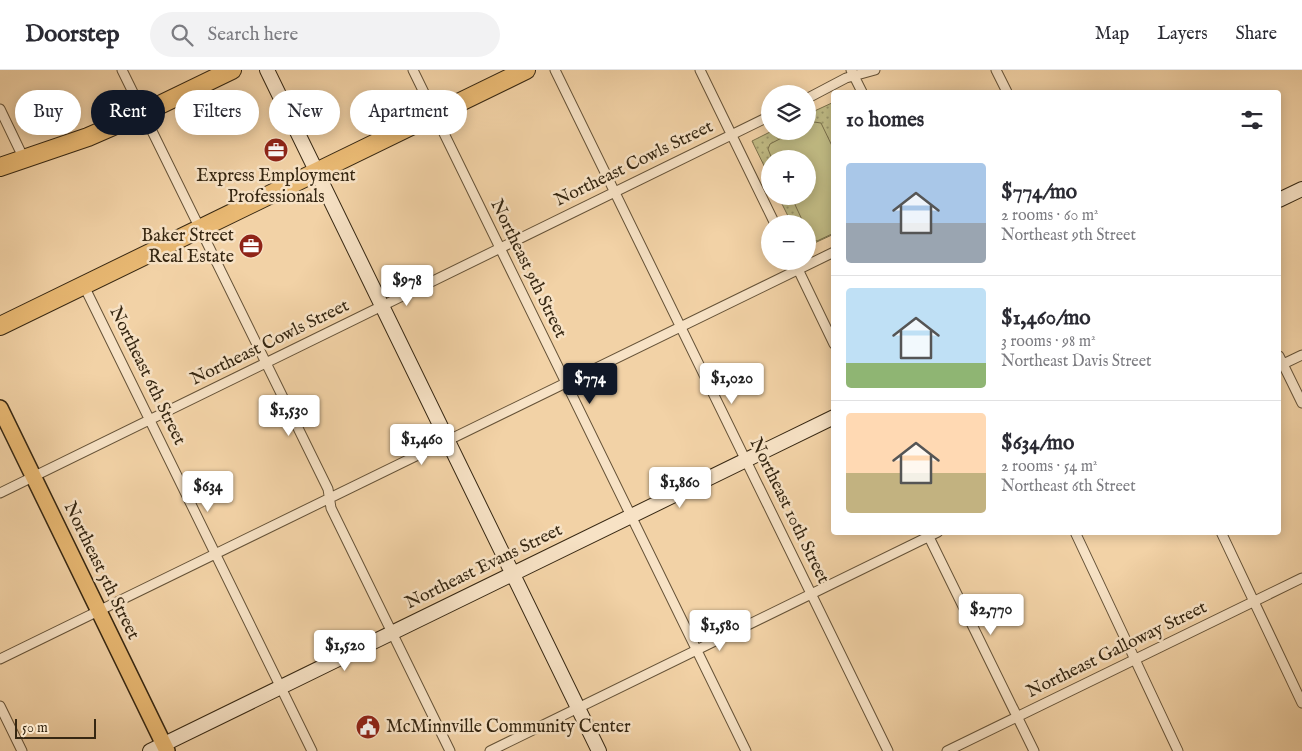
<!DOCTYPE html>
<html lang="en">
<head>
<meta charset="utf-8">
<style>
	body { margin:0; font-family:"IM FELL English",serif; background:#f2f2f3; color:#2b2b33; height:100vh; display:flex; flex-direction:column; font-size:19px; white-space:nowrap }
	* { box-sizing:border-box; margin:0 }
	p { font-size:16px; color:#7c7c81 }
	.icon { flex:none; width:28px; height:28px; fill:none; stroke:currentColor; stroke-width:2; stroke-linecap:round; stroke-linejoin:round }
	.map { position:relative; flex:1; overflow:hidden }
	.side { position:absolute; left:831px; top:20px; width:450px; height:445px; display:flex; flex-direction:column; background:#fff; border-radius:5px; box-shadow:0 2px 12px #0003 }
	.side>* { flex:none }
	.guide { position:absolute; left:15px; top:20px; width:475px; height:45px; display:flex; gap:10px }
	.tools { position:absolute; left:761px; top:15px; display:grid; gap:10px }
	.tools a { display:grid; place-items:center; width:55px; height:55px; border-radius:50%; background:#fff; box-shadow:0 2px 12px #0003; font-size:25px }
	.scale { position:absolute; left:15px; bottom:12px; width:81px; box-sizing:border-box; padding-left:5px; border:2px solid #362712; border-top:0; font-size:14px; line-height:18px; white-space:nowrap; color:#362712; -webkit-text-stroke:4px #f7e2c5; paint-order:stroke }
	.price { position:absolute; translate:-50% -42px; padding:0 11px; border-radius:5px; background:#fff; color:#222; font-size:16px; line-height:32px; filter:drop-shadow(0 1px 2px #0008) }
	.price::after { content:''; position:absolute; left:50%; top:30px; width:15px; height:11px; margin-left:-8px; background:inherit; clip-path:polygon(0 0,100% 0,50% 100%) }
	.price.selected { background:#111827; color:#fff }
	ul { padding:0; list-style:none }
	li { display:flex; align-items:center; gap:15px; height:125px; padding:0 15px }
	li+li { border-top:1px solid #e1e1e2 }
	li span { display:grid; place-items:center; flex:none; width:140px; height:100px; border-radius:5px; color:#555 }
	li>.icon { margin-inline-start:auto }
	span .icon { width:60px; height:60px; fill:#fffc; stroke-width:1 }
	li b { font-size:21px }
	h2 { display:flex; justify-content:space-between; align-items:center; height:60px; padding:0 15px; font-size:21px }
	.tag { padding:0 18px; border-radius:22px; background:#fff; box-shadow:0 2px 12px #0003; font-size:18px; line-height:45px }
	.tag.selected { background:#111827; color:#fff }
	header { display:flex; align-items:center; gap:30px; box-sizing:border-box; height:70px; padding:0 25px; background:#fff; border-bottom:1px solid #e1e1e2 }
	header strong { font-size:24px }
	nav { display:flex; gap:28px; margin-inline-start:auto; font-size:18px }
	.search { width:350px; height:45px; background:#f2f2f3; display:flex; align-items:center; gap:12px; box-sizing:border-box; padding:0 18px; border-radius:28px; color:#7c7c81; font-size:19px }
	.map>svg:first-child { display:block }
	.park { fill:url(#park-dots); stroke:#7b704a }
	.garden { fill:#c0ba83; stroke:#7b704a }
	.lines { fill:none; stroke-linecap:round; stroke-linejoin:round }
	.street-casing { stroke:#655237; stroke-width:11 }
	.secondary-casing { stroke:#362712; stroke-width:16 }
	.primary-casing { stroke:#362712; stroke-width:18 }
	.highway-casing { stroke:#362712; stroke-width:20 }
	.street { stroke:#f7e2c5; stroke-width:9 }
	.secondary { stroke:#f7e2c5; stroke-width:14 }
	.primary { stroke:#e9b973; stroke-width:15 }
	.highway { stroke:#e9b973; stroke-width:18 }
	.labels { text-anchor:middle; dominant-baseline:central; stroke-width:5; stroke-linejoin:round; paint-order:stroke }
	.street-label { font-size:18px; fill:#362712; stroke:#f7e2c5 }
	.poi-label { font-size:18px; fill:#362712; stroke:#f7e2c5 }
</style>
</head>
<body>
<header>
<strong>Doorstep</strong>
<div class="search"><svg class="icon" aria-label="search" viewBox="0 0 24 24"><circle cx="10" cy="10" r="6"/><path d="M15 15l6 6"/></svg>Search here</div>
<nav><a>Map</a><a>Layers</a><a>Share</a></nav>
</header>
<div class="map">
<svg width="1302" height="681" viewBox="0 0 1302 681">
	<defs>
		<pattern id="park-dots" width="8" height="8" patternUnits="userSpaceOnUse" patternTransform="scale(1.25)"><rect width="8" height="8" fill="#c0ba83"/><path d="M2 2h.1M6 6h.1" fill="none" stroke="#9d976a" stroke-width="1.8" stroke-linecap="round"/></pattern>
	</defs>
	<rect width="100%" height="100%" fill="#f2d2a6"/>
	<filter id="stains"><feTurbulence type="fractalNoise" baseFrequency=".004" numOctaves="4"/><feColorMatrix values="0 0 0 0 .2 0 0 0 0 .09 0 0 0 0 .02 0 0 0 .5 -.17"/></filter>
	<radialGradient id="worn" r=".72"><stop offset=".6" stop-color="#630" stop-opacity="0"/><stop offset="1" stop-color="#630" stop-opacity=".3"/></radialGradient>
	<path class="park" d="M834 32V164L808 176V154H792L778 126H808V89H770V108L752 71 772 61H808V44Z"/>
	<path class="garden" d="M814 52 821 53 834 80V163L817 171 812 169 808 160V154H804L791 126H808V89H772L768 79 770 74 795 61H808V55Z"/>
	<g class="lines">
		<defs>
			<path id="street" d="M122 0 328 419 331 438 450 681
				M413 0 746 681
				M555 0 888 681
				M700 0 775 154
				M851 0 862 22
				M996 0 1007 22
				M808 28 846 8 875 0
				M0 39 24 89
				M794 191 834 274
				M84 216 312 681
				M1279 286 1302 333
				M1279 296 1302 285
				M0 423 770 46
				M1075 462 1178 681
				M1221 462 1302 633
				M927 463 1034 681
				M0 589 834 182
				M0 636 22 681
				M490 681 938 462
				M947 681 1302 508"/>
			<path id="secondary" d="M267 0 599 681
				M1279 130 1302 119
				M150 681 834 347"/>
			<path id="primary" d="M0 338 167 681"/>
			<path id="highway" d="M0 97 88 67 143 43 232 0
				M0 256 526 0"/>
		</defs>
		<use href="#street" class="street-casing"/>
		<use href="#secondary" class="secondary-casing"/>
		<use href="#primary" class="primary-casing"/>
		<use href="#highway" class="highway-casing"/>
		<use href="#street" class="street"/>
		<use href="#secondary" class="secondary"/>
		<use href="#primary" class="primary"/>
		<use href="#highway" class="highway"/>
	</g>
	<defs>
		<symbol id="office-disc" viewBox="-11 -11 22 22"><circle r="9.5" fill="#8f2418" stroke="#f7e2c5"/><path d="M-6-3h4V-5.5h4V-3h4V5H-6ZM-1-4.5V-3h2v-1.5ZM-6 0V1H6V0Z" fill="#fff"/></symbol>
		<symbol id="civic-disc" viewBox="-11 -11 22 22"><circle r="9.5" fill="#8f2418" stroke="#f7e2c5"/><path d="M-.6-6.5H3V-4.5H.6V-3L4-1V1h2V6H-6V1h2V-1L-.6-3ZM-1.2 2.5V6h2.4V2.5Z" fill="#fff"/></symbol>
	</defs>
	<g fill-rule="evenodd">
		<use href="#office-disc" x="262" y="66" width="28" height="28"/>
		<use href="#office-disc" x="237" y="162" width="28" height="28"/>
		<use href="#civic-disc" x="354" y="643" width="28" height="28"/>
	</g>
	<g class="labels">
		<g class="street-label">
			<text transform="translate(634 94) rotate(-26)">Northeast Cowls Street</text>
			<text transform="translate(528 199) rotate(64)">Northeast 9th Street</text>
			<text transform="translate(270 273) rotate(-26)">Northeast Cowls Street</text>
			<text transform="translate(147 306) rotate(64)">Northeast 6th Street</text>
			<text transform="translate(789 441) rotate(64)">Northeast 10th Street</text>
			<text transform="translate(484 497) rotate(-26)">Northeast Evans Street</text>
			<text transform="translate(101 501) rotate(64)">Northeast 5th Street</text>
			<text transform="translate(1117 580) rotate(-26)">Northeast Galloway Street</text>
		</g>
		<g class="poi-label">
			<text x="276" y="106">Express Employment<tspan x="276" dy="21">Professionals</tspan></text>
			<text x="234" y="166" text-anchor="end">Baker Street<tspan x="234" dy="21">Real Estate</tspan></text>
			<text x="386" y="657" text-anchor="start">McMinnville Community Center</text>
		</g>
	</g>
	<rect width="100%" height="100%" filter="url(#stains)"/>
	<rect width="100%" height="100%" fill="url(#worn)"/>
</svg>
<div class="tools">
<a><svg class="icon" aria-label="layers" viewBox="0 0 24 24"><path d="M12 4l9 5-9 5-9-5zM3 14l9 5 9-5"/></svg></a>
<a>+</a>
<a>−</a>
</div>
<div class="scale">50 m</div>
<b class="price" style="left:407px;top:237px">$978</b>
<b class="price selected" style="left:590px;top:335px">$774</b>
<b class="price" style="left:732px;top:335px">$1,020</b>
<b class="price" style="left:289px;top:367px">$1,530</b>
<b class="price" style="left:422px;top:396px">$1,460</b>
<b class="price" style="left:680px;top:439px">$1,860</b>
<b class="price" style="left:208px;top:443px">$634</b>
<b class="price" style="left:991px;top:566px">$2,770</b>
<b class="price" style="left:720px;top:582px">$1,580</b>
<b class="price" style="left:345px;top:602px">$1,520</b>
<div class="guide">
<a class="tag">Buy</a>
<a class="tag selected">Rent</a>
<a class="tag">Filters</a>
<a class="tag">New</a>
<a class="tag">Apartment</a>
</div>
<section class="side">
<h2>10 homes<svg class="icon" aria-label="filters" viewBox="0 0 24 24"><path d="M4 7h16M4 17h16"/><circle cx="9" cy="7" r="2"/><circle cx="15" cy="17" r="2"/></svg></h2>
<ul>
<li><span style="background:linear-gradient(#a9c7e8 60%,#9aa5b1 0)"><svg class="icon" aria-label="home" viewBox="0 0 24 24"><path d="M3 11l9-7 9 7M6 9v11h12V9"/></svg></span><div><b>$774/mo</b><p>2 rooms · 60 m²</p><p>Northeast 9th Street</p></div></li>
<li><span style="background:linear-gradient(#bfe0f5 75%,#8fb573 0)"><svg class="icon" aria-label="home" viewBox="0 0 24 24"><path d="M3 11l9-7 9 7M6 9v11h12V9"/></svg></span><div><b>$1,460/mo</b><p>3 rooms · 98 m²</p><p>Northeast Davis Street</p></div></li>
<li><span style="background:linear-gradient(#ffd9b3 60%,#c2b280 0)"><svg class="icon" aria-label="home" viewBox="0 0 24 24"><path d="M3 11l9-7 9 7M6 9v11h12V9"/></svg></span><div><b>$634/mo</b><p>2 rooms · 54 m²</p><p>Northeast 6th Street</p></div></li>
</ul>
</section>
</div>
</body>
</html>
